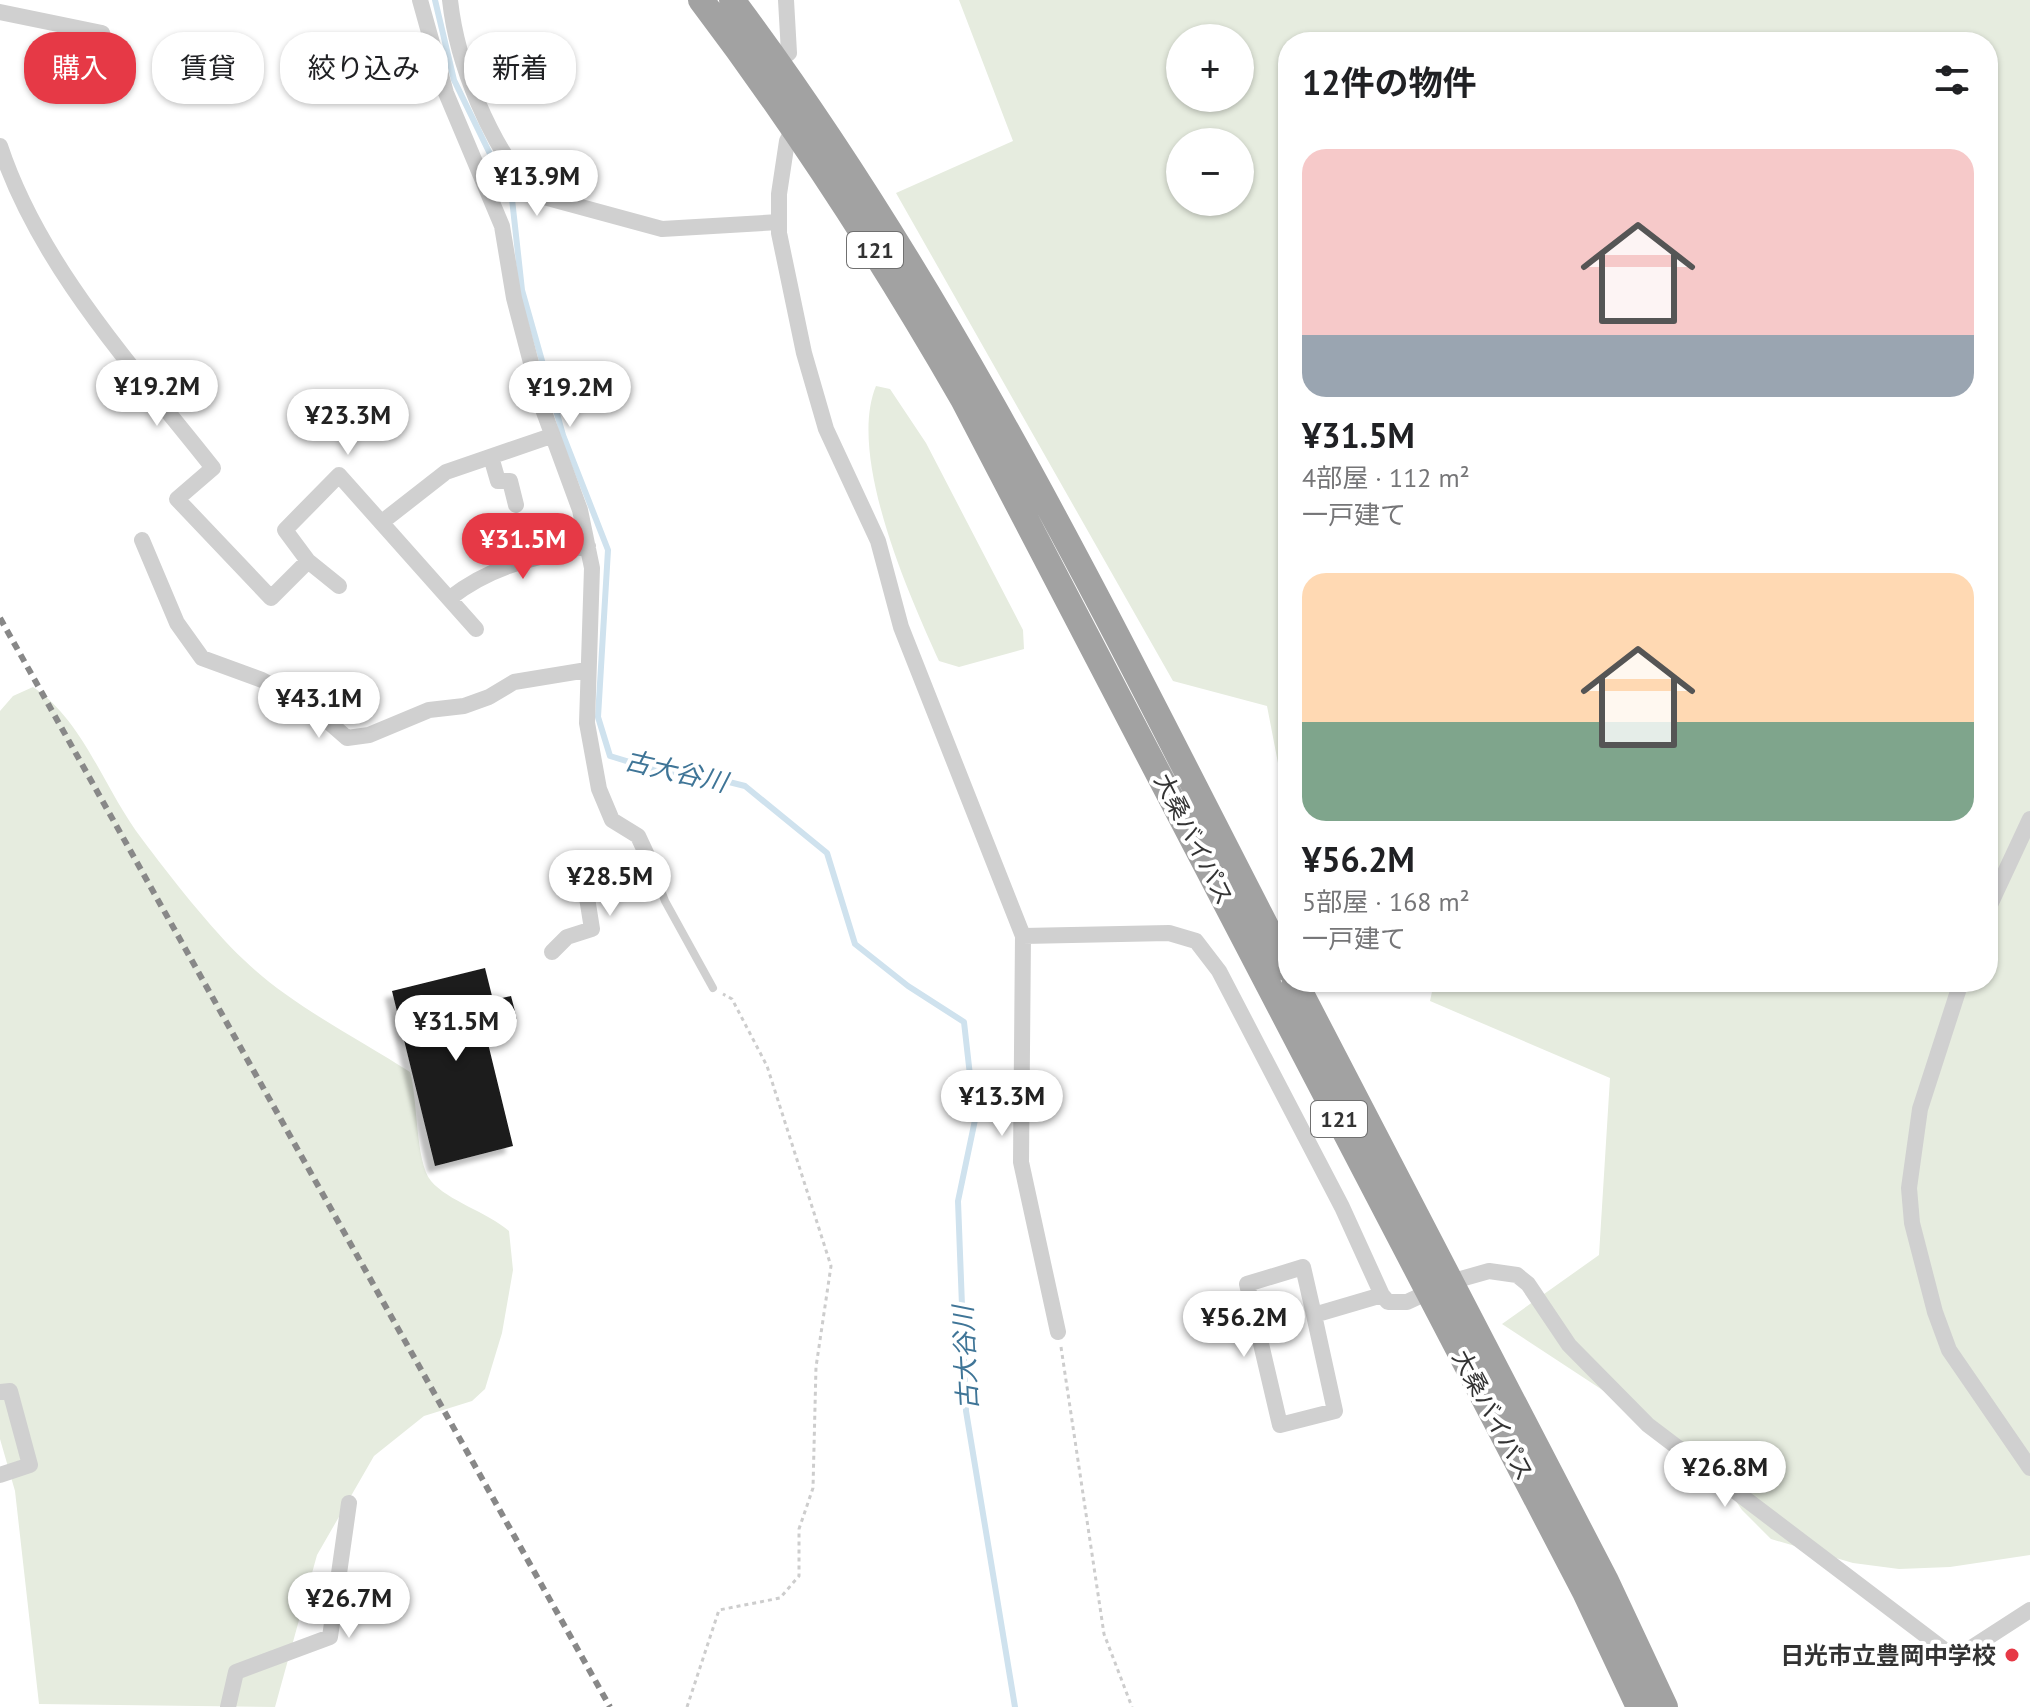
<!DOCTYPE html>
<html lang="ja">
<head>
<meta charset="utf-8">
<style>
	body { margin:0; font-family:"PT Sans","Noto Sans JP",sans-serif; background:#f2f2f2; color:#202124; height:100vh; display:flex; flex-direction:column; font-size:30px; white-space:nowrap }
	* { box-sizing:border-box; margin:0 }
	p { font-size:26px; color:#757577 }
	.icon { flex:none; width:44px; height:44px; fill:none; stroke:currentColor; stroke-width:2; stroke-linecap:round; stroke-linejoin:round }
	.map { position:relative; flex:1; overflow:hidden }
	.panel { position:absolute; left:1278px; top:32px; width:720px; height:960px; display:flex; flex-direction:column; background:#fff; border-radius:32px; box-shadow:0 2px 6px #0004 }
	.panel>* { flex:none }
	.guide { position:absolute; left:24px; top:32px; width:760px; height:72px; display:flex; gap:16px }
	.fabs { position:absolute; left:1166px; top:24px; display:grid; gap:16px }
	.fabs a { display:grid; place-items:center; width:88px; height:88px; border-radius:50%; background:#fff; box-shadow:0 2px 6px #0004; font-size:40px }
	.price { position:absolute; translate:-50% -68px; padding:0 18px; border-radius:28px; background:#fff; color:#222; font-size:26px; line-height:52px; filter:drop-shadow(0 2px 4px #0008) }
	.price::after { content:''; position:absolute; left:50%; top:48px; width:24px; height:18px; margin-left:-12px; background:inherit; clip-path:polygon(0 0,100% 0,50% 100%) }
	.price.current { background:#e63946; color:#fff }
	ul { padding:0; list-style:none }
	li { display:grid; align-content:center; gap:16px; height:424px; padding:0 24px }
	li span { display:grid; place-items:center; height:248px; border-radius:24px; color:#555 }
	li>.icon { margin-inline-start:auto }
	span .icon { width:144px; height:144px; fill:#fffc; stroke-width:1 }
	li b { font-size:34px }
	h2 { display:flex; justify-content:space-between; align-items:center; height:96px; padding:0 24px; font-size:34px }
	.pill { padding:0 28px; border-radius:32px; background:#fff; box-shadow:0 2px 6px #0004; font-size:28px; line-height:72px }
	.pill.current { background:#e63946; color:#fff }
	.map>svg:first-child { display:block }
	.green { fill:#e6ecdf; fill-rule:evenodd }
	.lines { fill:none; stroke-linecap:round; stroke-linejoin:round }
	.stream { stroke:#cfe2ee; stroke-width:6 }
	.building { fill:#1a1a1a; filter:url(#shadow) }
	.path { stroke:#cdcdcd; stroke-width:3; stroke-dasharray:4 4; stroke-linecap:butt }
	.service { stroke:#d0d0d0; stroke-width:8 }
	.minor { stroke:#d0d0d0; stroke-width:16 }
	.trunk { stroke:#a2a2a2; stroke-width:26 }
	.rail { stroke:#888; stroke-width:6; stroke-dasharray:8 6; stroke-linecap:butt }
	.poi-dot { fill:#e63946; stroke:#fff; stroke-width:3 }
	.labels { text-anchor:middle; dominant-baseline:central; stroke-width:8; stroke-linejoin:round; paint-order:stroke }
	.shield { fill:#fff; stroke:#707070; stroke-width:2 }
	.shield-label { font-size:22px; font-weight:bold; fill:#333 }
	.street-label { font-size:24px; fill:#333; stroke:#fff }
	.poi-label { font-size:24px; font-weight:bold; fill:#333; stroke:#fff; text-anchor:end }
	.water-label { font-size:26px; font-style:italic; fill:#3f7597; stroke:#fff }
</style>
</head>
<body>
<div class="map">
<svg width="2030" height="1707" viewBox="0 0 2030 1707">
	<defs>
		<filter id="shadow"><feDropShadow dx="-7" dy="7" stdDeviation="2" flood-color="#0004"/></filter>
	</defs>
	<rect width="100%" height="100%" fill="#fff"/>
	<path class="green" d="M959 0H2030V1555L1950 1567 1899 1569 1853 1563 1771 1539 1742 1510 1706 1458 1502 1324 1599 1255 1610 1078 1430 1001 1434 982H1988V42H1288V815L1267 706 1173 681 896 193 1013 141ZM1180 38H1240V98H1180ZM1180 142H1240V202H1180Z
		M876 386 890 389 926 443 1023 630 1024 649 959 667 939 661C909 595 847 456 876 386Z
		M33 687C84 721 105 791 142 839 169 875 211 929 244 960 289 1004 357 1038 410 1072 418 1099 415 1161 431 1181 448 1201 487 1212 509 1231L513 1270 502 1333 485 1389 472 1401 424 1416 374 1456 317 1555 275 1707 39 1704 15 1491 0 1439V711L13 696Z"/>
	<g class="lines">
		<path class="stream" d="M435 0 454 80 512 199 522 290 563 435 608 550 598 717 610 756 656 770 697 774 745 786 827 853 855 944 908 986 964 1022 975 1120 958 1201 966 1411 1015 1707"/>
	</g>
	<path class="building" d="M485 968 493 1000 511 996 517 1019 484 1027 513 1146 435 1166 392 991Z"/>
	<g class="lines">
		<path class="path" d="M1061 1347 1104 1634 1132 1707
			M687 1707 719 1610 780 1598 799 1576V1529L813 1488 816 1367 831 1266 767 1066 732 999 723 994"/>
		<path class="service" d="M652 866 665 901 713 988"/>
		<path class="minor" d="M420 0 446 93 502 226 514 298 544 412 580 510 592 568 587 723 599 789 612 820 638 836 652 866 584 879 592 929 567 937 552 952
			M450 0C457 65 490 144 533 194L662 229 779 222
			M0 12 102 33
			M778 61 789 53 786 0
			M796 124 787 141 779 194V233L804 353 826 429 878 541 901 627 1023 936 1021 1162 1058 1332
			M0 146C40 267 135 369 213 468L177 499 271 598 308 561
			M491 457 498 481H510L516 505
			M382 522 446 472 551 436
			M142 540 177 623 202 658 262 680 308 704 347 738 369 735 429 710 464 706 489 697 514 682 587 670
			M339 586 308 561 285 530 339 475 476 629
			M450 598C494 564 534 558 588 546
			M1988 909 2030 819
			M1023 936 1169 933 1196 941 1219 971 1342 1207 1382 1295 1388 1302H1407L1450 1282 1489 1271 1517 1275 1528 1284 1569 1345 1648 1425 1946 1651 1965 1652 2030 1610
			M1961 982 1920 1109 1909 1188 1912 1223 1935 1312 1949 1350 2030 1468
			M1314 1315 1335 1411 1280 1425 1247 1284 1303 1267 1314 1315 1382 1295
			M0 1392 10 1391 30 1465 0 1475
			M228 1707 236 1672 330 1637 349 1503"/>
		<path class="trunk" d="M701 0C798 128 883 260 963 399L1585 1592 1639 1707
			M732 0C956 299 1117 638 1288 969
			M1295 982 1606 1581 1665 1707"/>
		<path class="rail" d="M0 618 610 1707"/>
	</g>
	<circle class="poi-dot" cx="2012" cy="1655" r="8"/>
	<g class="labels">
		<g class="shield">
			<rect x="847" y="232" width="56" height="36" rx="6"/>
			<rect x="1311" y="1101" width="56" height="36" rx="6"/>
		</g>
		<g class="shield-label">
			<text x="875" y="250">121</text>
			<text x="1339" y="1119">121</text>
		</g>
		<g class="street-label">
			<text transform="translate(1194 839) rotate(63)">大桑バイパス</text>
			<text transform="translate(1493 1415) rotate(62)">大桑バイパス</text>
		</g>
		<g class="poi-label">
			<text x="1996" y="1655">日光市立豊岡中学校</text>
		</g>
		<g class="water-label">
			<text transform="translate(676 771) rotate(13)">古大谷川</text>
			<text transform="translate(965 1358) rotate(-93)">古大谷川</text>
		</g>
	</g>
</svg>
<div class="fabs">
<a>+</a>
<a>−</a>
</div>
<b class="price" style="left:537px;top:218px">¥13.9M</b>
<b class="price" style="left:157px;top:428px">¥19.2M</b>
<b class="price" style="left:570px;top:429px">¥19.2M</b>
<b class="price" style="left:348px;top:457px">¥23.3M</b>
<b class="price current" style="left:523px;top:581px">¥31.5M</b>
<b class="price" style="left:319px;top:740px">¥43.1M</b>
<b class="price" style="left:610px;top:918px">¥28.5M</b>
<b class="price" style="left:456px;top:1063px">¥31.5M</b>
<b class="price" style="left:1002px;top:1138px">¥13.3M</b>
<b class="price" style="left:1244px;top:1359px">¥56.2M</b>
<b class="price" style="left:1725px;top:1509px">¥26.8M</b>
<b class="price" style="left:349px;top:1640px">¥26.7M</b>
<div class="guide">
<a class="pill current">購入</a>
<a class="pill">賃貸</a>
<a class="pill">絞り込み</a>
<a class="pill">新着</a>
</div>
<section class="panel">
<h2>12件の物件<svg class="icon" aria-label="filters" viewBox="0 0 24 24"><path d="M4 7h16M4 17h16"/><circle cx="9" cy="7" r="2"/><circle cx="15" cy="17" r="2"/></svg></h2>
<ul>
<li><span style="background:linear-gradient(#f6c9c9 75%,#9aa5b1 0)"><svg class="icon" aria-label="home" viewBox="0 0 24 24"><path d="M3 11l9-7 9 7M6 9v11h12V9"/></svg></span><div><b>¥31.5M</b><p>4部屋 · 112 m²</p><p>一戸建て</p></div></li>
<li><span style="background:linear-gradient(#ffd9b3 60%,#7fa58c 0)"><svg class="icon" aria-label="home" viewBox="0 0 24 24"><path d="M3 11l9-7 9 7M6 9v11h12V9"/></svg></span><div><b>¥56.2M</b><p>5部屋 · 168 m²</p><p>一戸建て</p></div></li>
</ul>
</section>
</div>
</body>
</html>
